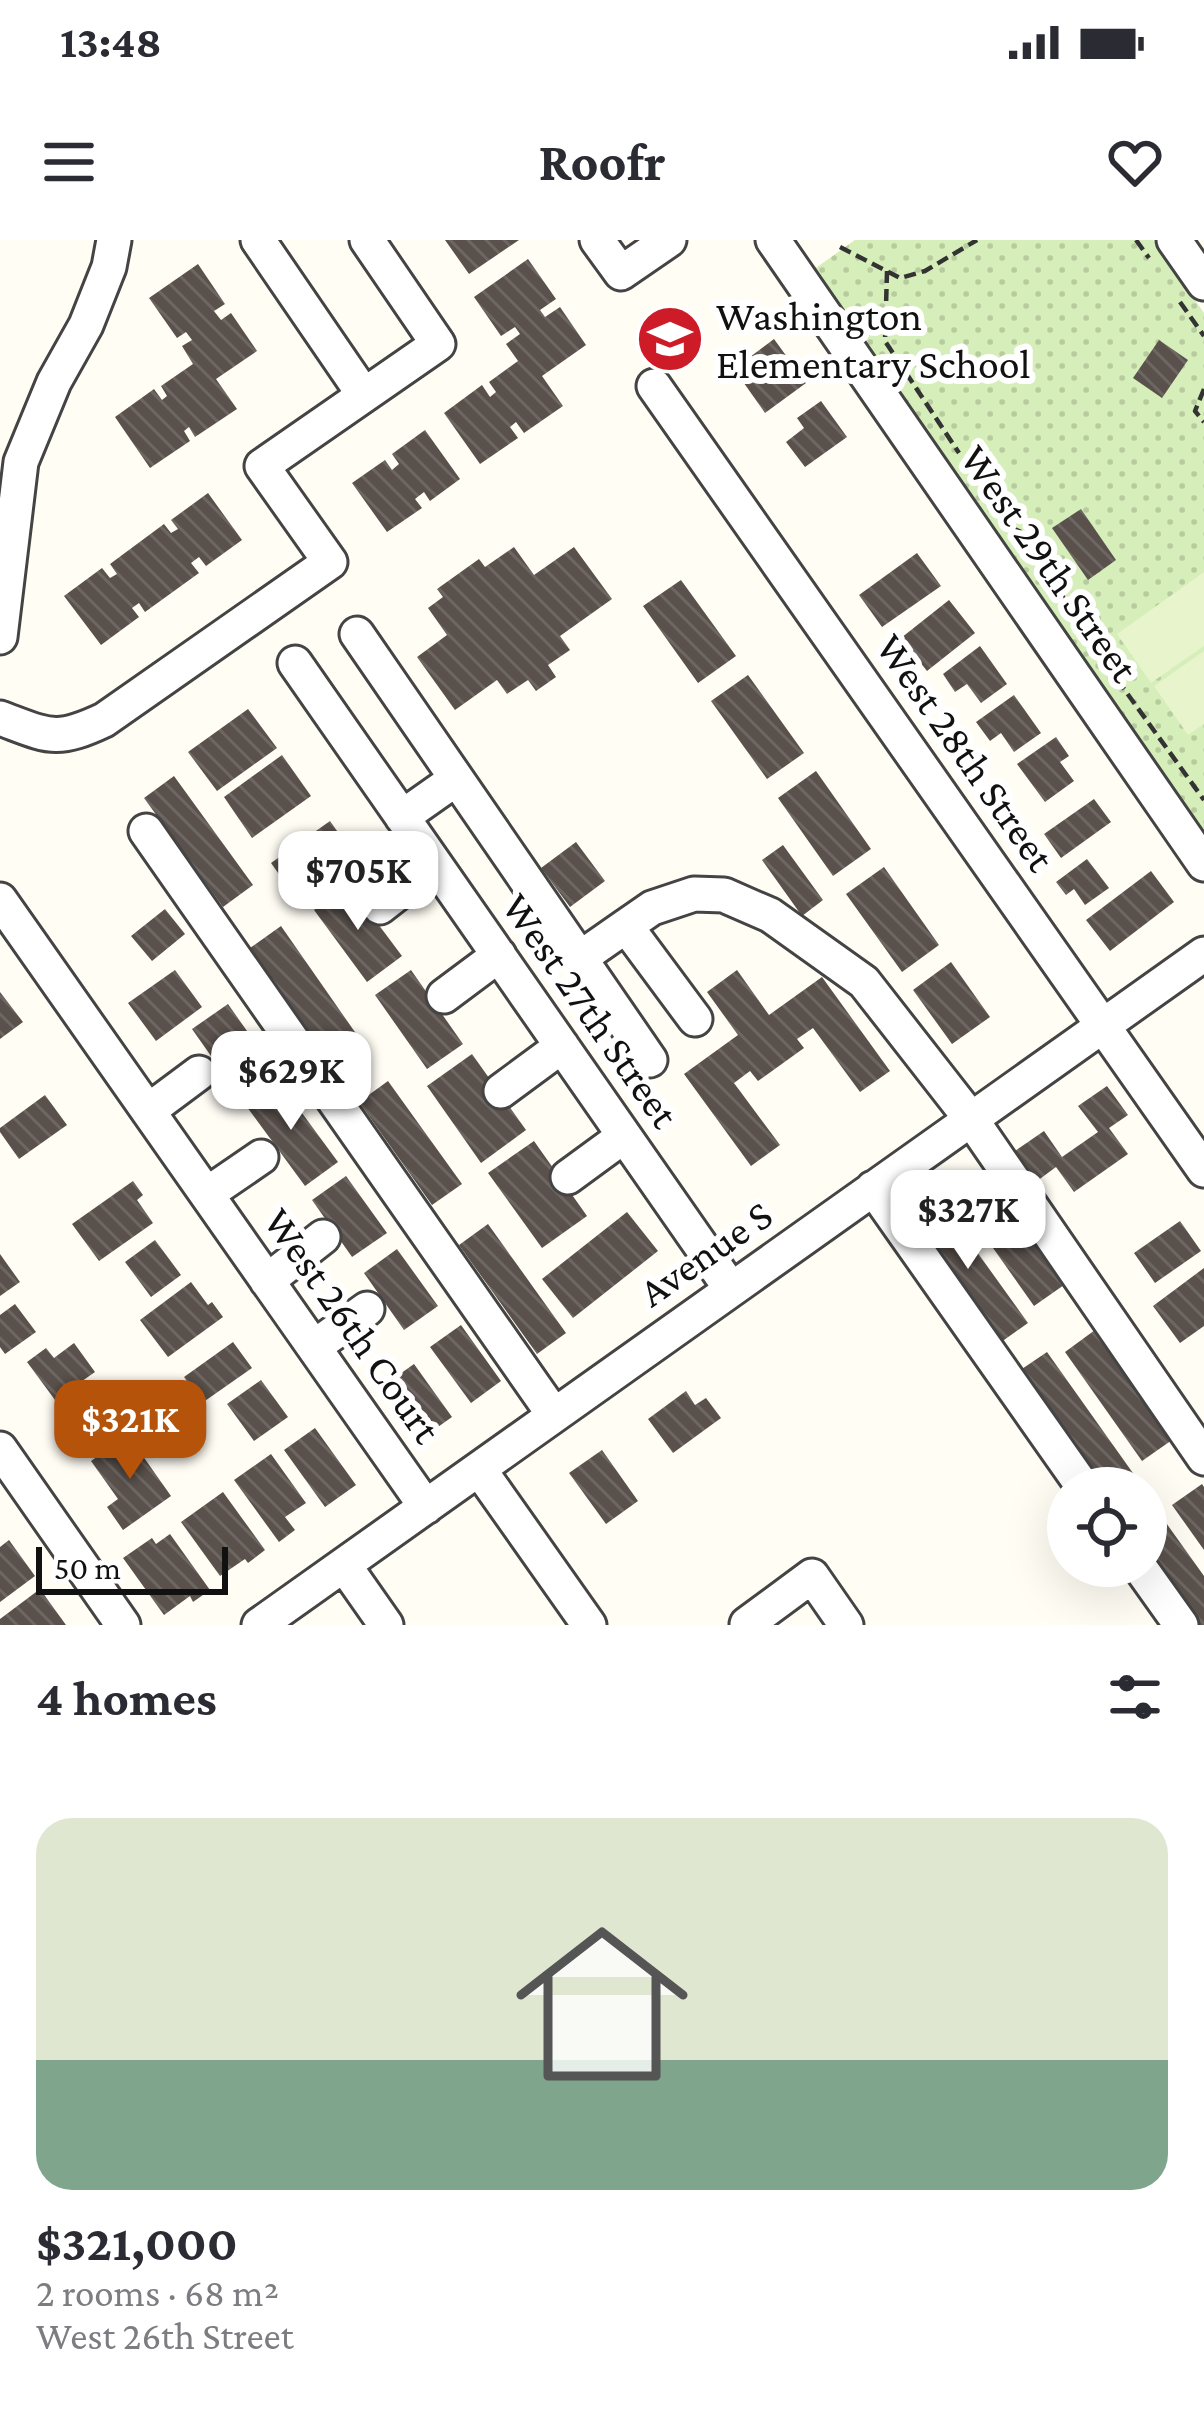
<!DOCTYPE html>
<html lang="en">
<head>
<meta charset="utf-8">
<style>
	body { margin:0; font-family:"Crimson Pro",serif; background:#f7f7f7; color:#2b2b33; height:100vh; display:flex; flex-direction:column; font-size:45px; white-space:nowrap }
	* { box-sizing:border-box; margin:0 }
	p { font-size:39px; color:#7c7c81 }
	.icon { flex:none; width:66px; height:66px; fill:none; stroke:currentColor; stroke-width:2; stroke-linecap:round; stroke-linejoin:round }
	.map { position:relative; height:1385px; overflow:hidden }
	.sheet { display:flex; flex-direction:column; background:#fff; flex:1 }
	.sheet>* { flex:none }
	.tools { position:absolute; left:1047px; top:1227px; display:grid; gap:24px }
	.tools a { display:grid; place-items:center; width:120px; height:120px; border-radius:50%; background:#fff; box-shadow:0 12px 48px #0002; font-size:60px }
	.scale { position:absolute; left:36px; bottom:30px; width:192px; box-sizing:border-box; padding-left:12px; border:6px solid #111; border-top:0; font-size:33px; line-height:42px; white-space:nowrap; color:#111; -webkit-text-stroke:9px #fff; paint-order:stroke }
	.price { position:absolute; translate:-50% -102px; padding:0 27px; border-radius:24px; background:#fff; color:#222; font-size:39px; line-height:78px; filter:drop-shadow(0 3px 6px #0008) }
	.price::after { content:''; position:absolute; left:50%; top:72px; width:36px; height:27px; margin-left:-18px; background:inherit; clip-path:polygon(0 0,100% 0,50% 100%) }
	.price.active { background:#b45309; color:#fff }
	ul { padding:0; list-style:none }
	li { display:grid; align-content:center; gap:24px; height:636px; padding:0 36px }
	li span { display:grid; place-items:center; height:372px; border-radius:36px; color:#555 }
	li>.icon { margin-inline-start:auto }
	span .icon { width:216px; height:216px; fill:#fffc; stroke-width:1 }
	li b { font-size:51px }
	h2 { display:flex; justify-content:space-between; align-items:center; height:144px; padding:0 36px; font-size:51px }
	.status { display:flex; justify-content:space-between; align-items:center; height:84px; padding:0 60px; background:#fff; direction:ltr }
	.status svg { height:33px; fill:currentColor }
	header { display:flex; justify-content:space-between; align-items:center; height:156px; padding:0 36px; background:#fff; font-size:54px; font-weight:700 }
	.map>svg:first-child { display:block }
	.park { fill:url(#park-dots) }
	.pitch { fill:#e7f4cc }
	.building { fill:url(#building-back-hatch) }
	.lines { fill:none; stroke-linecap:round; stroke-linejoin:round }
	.minor-casing { stroke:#444; stroke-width:39 }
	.path { stroke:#333; stroke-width:4.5; stroke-dasharray:12 6; stroke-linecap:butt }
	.minor { stroke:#fff; stroke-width:33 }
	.labels { text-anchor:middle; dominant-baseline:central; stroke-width:12; stroke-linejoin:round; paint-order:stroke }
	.poi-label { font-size:42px; fill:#111; stroke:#fff; text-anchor:start }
	.street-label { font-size:42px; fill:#111; stroke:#fff }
</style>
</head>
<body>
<div class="status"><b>13:48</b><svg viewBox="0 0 49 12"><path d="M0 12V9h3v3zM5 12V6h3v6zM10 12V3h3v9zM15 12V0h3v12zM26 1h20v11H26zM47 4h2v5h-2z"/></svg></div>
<header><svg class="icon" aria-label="menu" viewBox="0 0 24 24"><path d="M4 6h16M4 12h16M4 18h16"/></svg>Roofr<svg class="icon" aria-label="heart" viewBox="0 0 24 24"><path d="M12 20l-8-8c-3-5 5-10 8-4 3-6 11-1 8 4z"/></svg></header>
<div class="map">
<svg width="1204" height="1385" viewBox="0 0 1204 1385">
	<defs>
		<pattern id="park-dots" width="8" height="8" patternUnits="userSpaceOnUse" patternTransform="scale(3)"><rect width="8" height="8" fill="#d6eeb9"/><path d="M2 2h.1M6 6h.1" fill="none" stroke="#b7cb9e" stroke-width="1.8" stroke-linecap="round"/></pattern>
		<pattern id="building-back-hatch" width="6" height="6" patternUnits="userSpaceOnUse" patternTransform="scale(3)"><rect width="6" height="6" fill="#5a514c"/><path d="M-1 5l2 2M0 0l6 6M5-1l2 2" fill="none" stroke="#6d6662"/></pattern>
	</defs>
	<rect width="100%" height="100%" fill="#fffdf4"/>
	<path class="park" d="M855 0H1153L1204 73V599L813 30Z"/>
	<path class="pitch" d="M1204 332V406L1151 443 1117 394Z
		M1204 411V484L1188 495 1154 446Z"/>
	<path class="building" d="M445 0H519L469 34Z
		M528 19 556 59 540 70 545 77 560 67 586 105 542 136 563 166 524 193 516 182 510 187 518 198 480 224 444 173 482 145 490 157 496 152 489 142 518 121 506 104 520 94 515 87 501 96 474 57Z
		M198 24 225 64 214 71 221 80 231 73 257 111 216 139 237 169 195 197 189 187 184 191 190 201 150 228 115 177 154 149 162 160 167 156 161 146 193 124 182 106 192 100 186 92 177 98 149 58Z
		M774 99 806 143 765 173 734 129Z
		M1159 100 1188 120 1162 158 1133 138Z
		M821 161 847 197 805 227 786 202 804 188 797 178Z
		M425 190 460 239 430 261 424 252 415 259 422 268 387 292 352 243 385 220 392 230 399 224 392 214Z
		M208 253 242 300 206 326 199 317 191 323 199 333 145 372 139 363 132 368 139 377 101 405 64 356 102 328 110 338 117 334 110 324 164 284 171 293 178 289 171 280Z
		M1081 269 1116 320 1088 340 1052 288Z
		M514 307 534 335 574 307 612 359 560 396 570 410 548 425 556 437 536 451 528 440 507 454 497 440 455 470 417 417 447 395 428 368 443 357 437 349 479 319 485 327Z
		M917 313 941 346 882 387 859 355Z
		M681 340 736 416 698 443 643 366Z
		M949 360 975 393 927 431 901 398Z
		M980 406 1007 444 981 463 967 444 955 452 943 434Z
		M748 435 804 513 767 539 711 461Z
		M1014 455 1041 493 1014 512 1001 493 990 501 976 482Z
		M248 469 277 508 217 551 188 512Z
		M1056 497 1069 516 1060 522 1074 541 1045 562 1017 524Z
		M282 515 311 556 252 598 224 557Z
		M816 531 871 609 833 636 778 558Z
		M174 536 253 645 223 667 144 558Z
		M1094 559 1111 582 1061 618 1044 594Z
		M330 581 360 623 301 665 271 623Z
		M576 602 605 641 570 667 541 628Z
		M783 605 823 660 802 676 762 620Z
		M1087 619 1109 648 1085 665 1074 649 1066 655 1056 642Z
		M884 627 939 705 902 732 846 654Z
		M1151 631 1174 662 1110 711 1086 680Z
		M349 645 402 716 367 742 314 670Z
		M165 669 185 694 152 721 131 696Z
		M281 686 357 795 326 817 250 708Z
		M951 722 990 777 952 804 913 750Z
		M175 730 202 767 156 801 128 763Z
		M411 730 463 804 427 829 375 755Z
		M737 730 769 775 822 737 890 831 860 852 813 788 797 799 804 808 758 841 750 831 734 843 780 905 751 926 684 834 738 795 707 752Z
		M0 752 23 782 0 799Z
		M228 764 273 828 237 853 192 789Z
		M472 814 526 890 481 923 427 846Z
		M277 839 338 922 305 946 244 863Z
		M388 841 462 944 432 965 359 862Z
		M1107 846 1128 875 1109 888 1128 914 1074 952 1056 927 1037 941 1015 911 1044 891 1062 917 1098 892 1078 866Z
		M45 855 67 885 19 919 0 892V888Z
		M534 901 587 976 542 1008 488 933Z
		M346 936 387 993 352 1017 312 960Z
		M986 936 1064 1045 1034 1066 957 957Z
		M133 941 143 955 137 960 153 983 99 1021 72 984Z
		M939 959 1028 1083 997 1105 909 981Z
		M627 972 658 1011 573 1078 542 1039Z
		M1180 981 1201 1011 1155 1043 1134 1013Z
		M488 984 566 1093 537 1114 459 1005Z
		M155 1000 181 1035 151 1057 125 1022Z
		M397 1009 438 1066 404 1090 364 1033Z
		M0 1014 20 1042 0 1056Z
		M1204 1028V1086L1180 1103 1153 1066Z
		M191 1042 208 1065 212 1062 223 1077 168 1117 140 1080Z
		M15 1064 36 1092 5 1114 0 1107V1075Z
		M461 1085 501 1141 471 1163 430 1107Z
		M1095 1090 1172 1200 1142 1221 1065 1112Z
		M233 1102 252 1128 202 1163 184 1137Z
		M74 1103 95 1132 55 1160 27 1122 46 1108 54 1118Z
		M1047 1112 1135 1236 1117 1248H1097L1016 1133Z
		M414 1124 452 1177 421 1199 383 1146Z
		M261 1140 288 1177 254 1201 227 1164Z
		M686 1151 695 1165 706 1158 721 1178 673 1213 648 1179Z
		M315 1188 356 1245 325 1267 284 1210Z
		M128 1195 171 1256 123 1290 107 1267 118 1259 91 1221Z
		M602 1210 638 1261 606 1284 569 1233Z
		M271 1214 306 1263 285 1277 295 1290 279 1302 234 1240Z
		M1202 1244 1204 1247V1310L1172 1265Z
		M223 1252 265 1310 248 1323 245 1319 220 1336 181 1282Z
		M1154 1266 1204 1336V1385H1192L1146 1320V1272Z
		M170 1294 210 1350 193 1362 190 1356 164 1375 123 1318 152 1298 156 1304Z
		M9 1300 35 1336 0 1362V1307Z
		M40 1349 66 1385H0V1379Z"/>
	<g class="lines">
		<defs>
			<path id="minor" d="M258 0 364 155
				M597 0 621 33 669 0
				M773 0 1204 624
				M1174 0 1204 43
				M654 146 1204 930
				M357 394 650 820
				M0 397 21 222 54 142 86 85 109 27 114 0
				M295 423 731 1049
				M0 478C49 496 55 503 104 480L330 322 262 226 438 104 367 0
				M402 577 456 539
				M146 591 554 1175
				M0 660 426 1267
				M380 667 435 624
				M626 686 652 668 694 654 724 655 770 675 864 742 971 879 1204 1218
				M576 713 583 716 626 686 695 779
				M444 756 499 715
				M501 851 562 806
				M148 871 199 833
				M568 937 624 896
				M873 948 1084 1248
				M207 954 261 917
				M267 1041 323 997
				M314 1107 367 1069
				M0 1209 123 1385
				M479 1229 589 1385
				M344 1325 386 1385
				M1139 1326 1181 1385
				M747 1384 812 1336 846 1385
				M259 1385 1204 714"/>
		</defs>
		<use href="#minor" class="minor-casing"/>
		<path class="path" d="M1136 0 1149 18
			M840 7 900 38 925 31 977 0
			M887 31 885 101 959 213
			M1180 62 1204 96
			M1204 149 1195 171 1204 182
			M1000 272 1012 288 1036 299 1049 318 1068 371
			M1075 381 1204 560"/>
		<use href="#minor" class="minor"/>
	</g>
	<defs>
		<symbol id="school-disc" viewBox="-11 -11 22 22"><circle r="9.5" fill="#ce1b28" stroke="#fff"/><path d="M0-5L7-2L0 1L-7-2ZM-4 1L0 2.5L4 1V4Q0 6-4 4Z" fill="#fff"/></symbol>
	</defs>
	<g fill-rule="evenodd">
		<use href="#school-disc" x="632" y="61" width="76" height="76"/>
	</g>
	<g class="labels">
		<g class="poi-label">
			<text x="716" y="75">Washington<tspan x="716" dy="48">Elementary School</tspan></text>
		</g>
		<g class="street-label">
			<text transform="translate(1050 323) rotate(55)">West 29th Street</text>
			<text transform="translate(966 512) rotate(55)">West 28th Street</text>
			<text transform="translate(591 770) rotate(55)">West 27th Street</text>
			<text transform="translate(705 1013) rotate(-35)">Avenue S</text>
			<text transform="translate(353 1085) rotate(55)">West 26th Court</text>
		</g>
	</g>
</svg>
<div class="tools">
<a><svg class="icon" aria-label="locate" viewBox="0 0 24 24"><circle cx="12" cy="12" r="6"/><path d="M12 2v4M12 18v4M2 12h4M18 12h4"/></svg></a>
</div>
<div class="scale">50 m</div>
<b class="price" style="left:358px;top:693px">$705K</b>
<b class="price" style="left:291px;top:893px">$629K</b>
<b class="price" style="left:968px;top:1032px">$327K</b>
<b class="price active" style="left:130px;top:1242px">$321K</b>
</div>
<section class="sheet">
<h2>4 homes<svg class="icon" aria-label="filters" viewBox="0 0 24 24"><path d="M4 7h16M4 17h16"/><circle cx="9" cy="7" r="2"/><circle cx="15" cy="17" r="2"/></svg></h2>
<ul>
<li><span style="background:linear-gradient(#dfe7d0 65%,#7fa58c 0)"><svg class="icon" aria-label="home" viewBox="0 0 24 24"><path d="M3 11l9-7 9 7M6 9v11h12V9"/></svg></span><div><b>$321,000</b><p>2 rooms · 68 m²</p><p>West 26th Street</p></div></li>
</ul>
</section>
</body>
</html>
